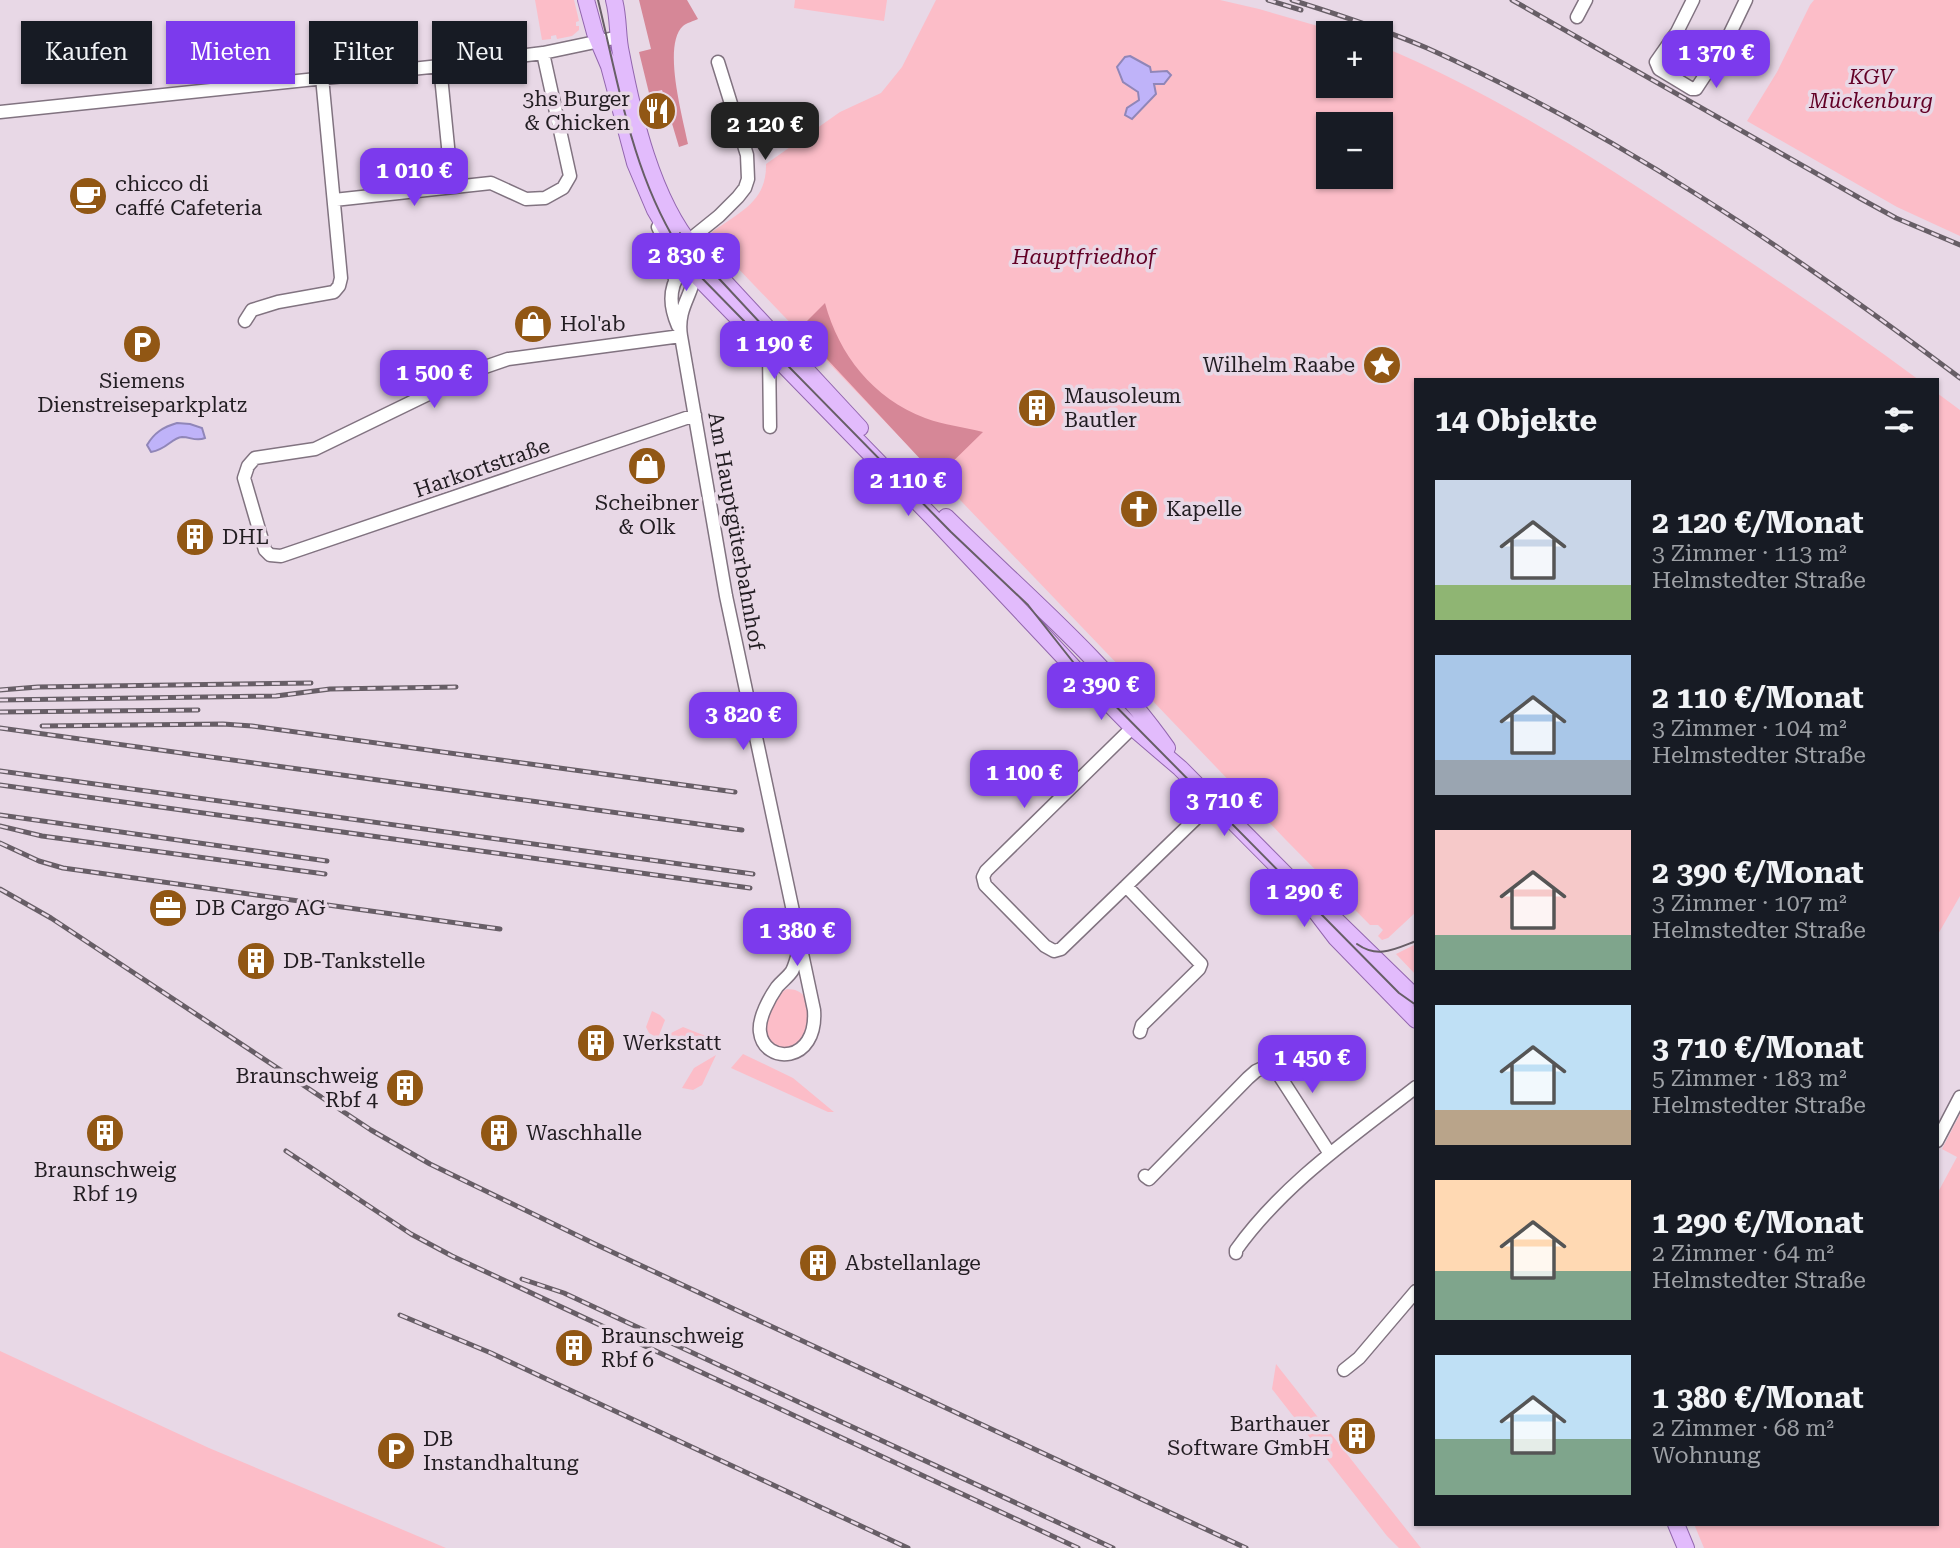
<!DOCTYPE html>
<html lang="de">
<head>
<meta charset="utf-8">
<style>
	body { margin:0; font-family:"Roboto Serif",serif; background:#242831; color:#f1f3f6; height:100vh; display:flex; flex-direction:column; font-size:26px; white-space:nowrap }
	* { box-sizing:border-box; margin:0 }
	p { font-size:23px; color:#9ea1a6 }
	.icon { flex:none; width:38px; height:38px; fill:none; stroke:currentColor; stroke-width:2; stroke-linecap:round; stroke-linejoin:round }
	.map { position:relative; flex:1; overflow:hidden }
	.panel { position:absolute; left:1414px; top:378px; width:525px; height:1148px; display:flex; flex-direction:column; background:#171b24; border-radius:0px; box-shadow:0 2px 5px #0004 }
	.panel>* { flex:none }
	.guide { position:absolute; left:21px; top:21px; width:665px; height:63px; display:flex; gap:14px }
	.controls { position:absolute; left:1316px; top:21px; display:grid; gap:14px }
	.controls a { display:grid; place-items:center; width:77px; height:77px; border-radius:0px; background:#171b24; box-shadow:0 2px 5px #0004; font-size:35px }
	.price { position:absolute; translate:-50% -60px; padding:0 16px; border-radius:14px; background:#7c3aed; color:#fff; font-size:23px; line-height:46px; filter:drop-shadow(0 2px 4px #0008) }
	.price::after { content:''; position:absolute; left:50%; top:42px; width:21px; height:16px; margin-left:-10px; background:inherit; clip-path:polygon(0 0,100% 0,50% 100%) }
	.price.current { background:#222; color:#fff }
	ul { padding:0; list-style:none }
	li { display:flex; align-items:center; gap:21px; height:175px; padding:0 21px }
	li span { display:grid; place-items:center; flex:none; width:196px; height:140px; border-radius:0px; color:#555 }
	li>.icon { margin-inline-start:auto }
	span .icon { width:84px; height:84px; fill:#fffc; stroke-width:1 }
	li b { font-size:30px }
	h2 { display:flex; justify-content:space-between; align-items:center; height:84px; padding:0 21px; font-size:30px }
	.pill { padding:0 24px; border-radius:0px; background:#171b24; box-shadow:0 2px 5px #0004; font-size:24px; line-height:63px }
	.pill.current { background:#7c3aed; color:#fff }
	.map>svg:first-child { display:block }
	.green { fill:#fcbdc8; fill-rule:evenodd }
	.forest { fill:#d68797 }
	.water { fill:#bfb3f9; stroke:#9086b8; stroke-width:2 }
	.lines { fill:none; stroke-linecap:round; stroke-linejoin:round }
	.minor-casing { stroke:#817380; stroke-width:15 }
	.major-casing { stroke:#9266ae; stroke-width:18 }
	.minor { stroke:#fff; stroke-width:12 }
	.major { stroke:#e2bbfc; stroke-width:16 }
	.tram { stroke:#675e66; stroke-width:2 }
	.rail-casing { stroke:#675e66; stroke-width:5 }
	.rail { stroke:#e8d8e6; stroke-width:2.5; stroke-dasharray:8; stroke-linecap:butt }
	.labels { text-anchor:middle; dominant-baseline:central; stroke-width:7; stroke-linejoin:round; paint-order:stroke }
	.park-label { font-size:21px; font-style:italic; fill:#620026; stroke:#e8d8e6 }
	.poi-label { font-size:21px; fill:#221d22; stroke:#e8d8e6; text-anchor:start }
	.street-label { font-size:21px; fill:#221d22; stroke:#e8d8e6 }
</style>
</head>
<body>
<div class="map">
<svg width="1960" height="1548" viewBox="0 0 1960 1548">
	<rect width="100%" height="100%" fill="#e8d8e6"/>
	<path class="green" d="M535 0H574L579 21 576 22V26H579V30L572 36 557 39 556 35 551 36V39L542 40Z
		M795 0H887L884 21 794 8Z
		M936 0H1220L1259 9 1342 33H1328V86H1381V46C1496 94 1601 162 1704 231 1777 280 1849 328 1919 380H1416V912L1388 938 1382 940 1378 936 1383 930 1378 925H1370L1285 839 709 238 712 232C739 212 767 202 766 164L840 112 881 93 902 67ZM1328 124H1381V177H1328Z
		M1814 0H1960V236L1897 207 1747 121 1777 72 1810 5Z
		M1937 393 1960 410V896L1937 936Z
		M1416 944V975L1396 954Z
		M787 989C817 989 810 1025 802 1043 797 1045 791 1048 786 1049 753 1053 768 997 787 989Z
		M652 1011 660 1015 665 1020 658 1038 649 1033 646 1027Z
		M683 1027 708 1037 707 1040 714 1043 717 1049C696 1053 684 1054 665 1043L671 1033Z
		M743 1054 793 1078 834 1112H828L731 1068Z
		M716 1055 702 1085 693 1090 682 1088 694 1068Z
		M1960 1114V1548H1704L1694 1524H1937V1194L1957 1157 1942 1149Z
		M0 1351 209 1448 446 1548H0Z
		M1276 1364 1421 1548H1399L1387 1536 1272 1389Z"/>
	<path class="forest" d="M639 0H687L698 19C694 21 686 23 683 26 662 45 683 118 688 144L679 147 662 90 649 93 639 52 651 49Z
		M825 303C839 355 873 398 925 418 944 425 964 427 983 432L937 477 799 329Z"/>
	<path class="water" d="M1130 56 1150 67 1151 72 1167 71 1171 75 1164 84H1154L1156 94 1132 119 1125 115 1127 108 1139 100 1138 92 1123 82 1117 67 1125 57Z
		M177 423 190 424 202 428 205 438C196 442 191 437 182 437 171 438 168 449 151 452L147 445C154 433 163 427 177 423Z"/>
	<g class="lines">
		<defs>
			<path id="minor" d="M1693 0 1677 32 1656 62 1659 69 1692 89H1696L1723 48 1746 0
				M1577 17 1586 0
				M440 66 452 187
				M0 112 440 66 543 53 619 37
				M334 200 491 183 526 199 545 198 563 188 570 176 543 53
				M658 227 674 262 675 282
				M682 242 688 241 719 216 738 197 745 188 748 179 747 155 718 62
				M691 247C706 288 675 299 681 336L726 596 814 1010C818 1064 764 1065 760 1032 758 1018 770 997 777 987 782 981 788 977 792 971 796 963 798 953 800 945
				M245 321 252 310 278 302 334 292 339 286 341 278 322 77
				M678 326C670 307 668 290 680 272L695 268
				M681 336 508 359 482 368 315 449 255 458 248 466 244 478 265 550 270 555 281 556 695 415
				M769 351 770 427
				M1139 721 986 871 983 877 985 885 1045 946 1054 951 1061 949 1214 801
				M1126 886 1201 964 1199 969 1142 1025 1140 1032
				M1937 1141 1960 1097
				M1145 1176 1149 1179 1248 1078 1256 1071 1267 1066 1279 1075 1330 1154
				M1236 1253V1250C1284 1183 1352 1137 1416 1087
				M1344 1370 1359 1358 1416 1291"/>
			<path id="major" d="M586 0 595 33 609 66 635 163 655 210 689 268 932 517 1075 669 1132 727 1180 768 1294 883 1336 938 1416 1020
				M614 0C619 18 617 36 621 53 633 116 652 199 694 249L860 428
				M946 517C1022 592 1106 661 1167 748
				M1310 895 1416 998
				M1676 1524 1686 1548"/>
		</defs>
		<use href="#minor" class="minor-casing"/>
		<use href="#major" class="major-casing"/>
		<use href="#minor" class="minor"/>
		<use href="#major" class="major"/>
		<path class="tram" d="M598 0C621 94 635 191 695 271L951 532 1028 605 1077 667 1399 993 1416 1005
			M680 233 698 256 790 355
			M1357 944C1378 959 1395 949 1416 941"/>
		<defs>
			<path id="rail" d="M1268 0 1301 10
				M1292 0C1337 14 1383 29 1427 48 1618 134 1793 252 1960 378
				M1512 0 1863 200 1896 218 1960 245
				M0 690 38 687 311 683
				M0 700 276 696 330 689 456 687
				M0 712 198 710
				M42 726 223 724 252 726 735 792
				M0 728 742 830
				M0 771 753 874
				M0 785 750 888
				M0 815 327 861
				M0 826 42 836 325 874
				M0 843 39 861 63 868 500 929
				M0 889 51 918 371 1130 430 1164 595 1244 1246 1548
				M286 1151 411 1234 452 1256 1078 1548
				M522 1279 564 1293 1113 1548
				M400 1315 491 1353 908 1548"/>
		</defs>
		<use href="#rail" class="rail-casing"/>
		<use href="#rail" class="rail"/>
	</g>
	<defs>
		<symbol id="restaurant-disc" viewBox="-11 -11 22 22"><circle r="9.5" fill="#915714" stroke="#e8d8e6"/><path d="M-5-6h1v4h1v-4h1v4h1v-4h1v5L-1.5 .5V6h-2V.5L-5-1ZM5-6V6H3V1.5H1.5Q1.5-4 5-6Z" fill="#fff"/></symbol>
		<symbol id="cafe-disc" viewBox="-11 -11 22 22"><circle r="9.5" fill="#915714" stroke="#e8d8e6"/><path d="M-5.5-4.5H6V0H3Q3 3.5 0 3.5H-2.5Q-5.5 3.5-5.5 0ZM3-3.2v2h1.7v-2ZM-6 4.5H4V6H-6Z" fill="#fff"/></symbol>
		<symbol id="shop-disc" viewBox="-11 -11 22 22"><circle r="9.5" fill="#915714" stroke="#e8d8e6"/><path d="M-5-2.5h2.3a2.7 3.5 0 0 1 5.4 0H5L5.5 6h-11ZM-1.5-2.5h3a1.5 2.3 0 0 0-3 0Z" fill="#fff"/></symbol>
		<symbol id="parking-disc" viewBox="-11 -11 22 22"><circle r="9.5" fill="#915714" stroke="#e8d8e6"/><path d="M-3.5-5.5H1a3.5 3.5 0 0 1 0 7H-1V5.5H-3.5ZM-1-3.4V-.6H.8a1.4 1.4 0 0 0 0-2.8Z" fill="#fff"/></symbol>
		<symbol id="sight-disc" viewBox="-11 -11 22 22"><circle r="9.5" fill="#915714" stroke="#e8d8e6"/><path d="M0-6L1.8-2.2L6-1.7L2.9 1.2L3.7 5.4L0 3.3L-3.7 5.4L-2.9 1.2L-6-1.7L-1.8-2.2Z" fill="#fff"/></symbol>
		<symbol id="building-disc" viewBox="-11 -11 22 22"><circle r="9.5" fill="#915714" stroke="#e8d8e6"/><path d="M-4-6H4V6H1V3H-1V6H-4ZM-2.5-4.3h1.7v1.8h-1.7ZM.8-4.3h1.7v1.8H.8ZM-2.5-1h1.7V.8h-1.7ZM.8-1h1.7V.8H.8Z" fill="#fff"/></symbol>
		<symbol id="church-disc" viewBox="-11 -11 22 22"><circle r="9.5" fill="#915714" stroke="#e8d8e6"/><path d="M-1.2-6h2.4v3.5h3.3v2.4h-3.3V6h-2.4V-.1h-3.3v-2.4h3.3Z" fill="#fff"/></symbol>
		<symbol id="office-disc" viewBox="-11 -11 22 22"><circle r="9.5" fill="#915714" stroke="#e8d8e6"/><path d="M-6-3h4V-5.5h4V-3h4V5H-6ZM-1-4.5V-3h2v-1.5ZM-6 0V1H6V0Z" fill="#fff"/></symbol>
	</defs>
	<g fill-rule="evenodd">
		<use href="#restaurant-disc" x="635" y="89" width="44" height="44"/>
		<use href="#cafe-disc" x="66" y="174" width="44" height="44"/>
		<use href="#shop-disc" x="511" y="302" width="44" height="44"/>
		<use href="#parking-disc" x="120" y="322" width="44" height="44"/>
		<use href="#sight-disc" x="1360" y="343" width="44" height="44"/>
		<use href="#building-disc" x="1015" y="386" width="44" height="44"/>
		<use href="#shop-disc" x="625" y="444" width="44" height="44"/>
		<use href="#church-disc" x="1117" y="487" width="44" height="44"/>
		<use href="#building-disc" x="173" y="515" width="44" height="44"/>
		<use href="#office-disc" x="146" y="886" width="44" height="44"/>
		<use href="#building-disc" x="234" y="939" width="44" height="44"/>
		<use href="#building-disc" x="574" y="1021" width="44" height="44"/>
		<use href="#building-disc" x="383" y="1066" width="44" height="44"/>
		<use href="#building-disc" x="83" y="1111" width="44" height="44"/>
		<use href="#building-disc" x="477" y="1111" width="44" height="44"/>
		<use href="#building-disc" x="796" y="1241" width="44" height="44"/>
		<use href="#building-disc" x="552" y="1326" width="44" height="44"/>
		<use href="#building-disc" x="1335" y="1414" width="44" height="44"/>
		<use href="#parking-disc" x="374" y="1429" width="44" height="44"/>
	</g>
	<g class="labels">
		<g class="park-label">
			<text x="1871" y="77">KGV<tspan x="1871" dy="24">Mückenburg</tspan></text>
			<text x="1084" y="257">Hauptfriedhof</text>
		</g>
		<g class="poi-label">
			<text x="630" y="99" text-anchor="end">3hs Burger<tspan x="630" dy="24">&amp; Chicken</tspan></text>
			<text x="115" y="184">chicco di<tspan x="115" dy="24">caffé Cafeteria</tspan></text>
			<text x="560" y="324">Hol'ab</text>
			<text x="1355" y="365" text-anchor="end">Wilhelm Raabe</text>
			<text x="142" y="381" text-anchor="middle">Siemens<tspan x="142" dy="24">Dienstreiseparkplatz</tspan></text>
			<text x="1064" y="396">Mausoleum<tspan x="1064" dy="24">Bautler</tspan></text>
			<text x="647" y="503" text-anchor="middle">Scheibner<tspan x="647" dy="24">&amp; Olk</tspan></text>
			<text x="1166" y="509">Kapelle</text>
			<text x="222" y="537">DHL</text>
			<text x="195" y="908">DB Cargo AG</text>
			<text x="283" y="961">DB-Tankstelle</text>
			<text x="623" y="1043">Werkstatt</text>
			<text x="378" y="1076" text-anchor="end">Braunschweig<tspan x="378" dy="24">Rbf 4</tspan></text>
			<text x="526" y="1133">Waschhalle</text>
			<text x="105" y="1170" text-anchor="middle">Braunschweig<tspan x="105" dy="24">Rbf 19</tspan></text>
			<text x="845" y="1263">Abstellanlage</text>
			<text x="601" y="1336">Braunschweig<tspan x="601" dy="24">Rbf 6</tspan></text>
			<text x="1330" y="1424" text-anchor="end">Barthauer<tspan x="1330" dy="24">Software GmbH</tspan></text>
			<text x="423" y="1439">DB<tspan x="423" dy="24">Instandhaltung</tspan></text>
		</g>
		<g class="street-label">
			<text transform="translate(482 468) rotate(-19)">Harkortstraße</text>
			<text transform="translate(736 531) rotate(80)">Am Hauptgüterbahnhof</text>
		</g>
	</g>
</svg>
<div class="controls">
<a>+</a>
<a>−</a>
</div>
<b class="price" style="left:1716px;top:90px">1 370 €</b>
<b class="price current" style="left:765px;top:162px">2 120 €</b>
<b class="price" style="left:414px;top:208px">1 010 €</b>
<b class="price" style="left:686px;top:293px">2 830 €</b>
<b class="price" style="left:774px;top:381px">1 190 €</b>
<b class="price" style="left:434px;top:410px">1 500 €</b>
<b class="price" style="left:908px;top:518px">2 110 €</b>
<b class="price" style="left:1101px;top:722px">2 390 €</b>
<b class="price" style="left:743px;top:752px">3 820 €</b>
<b class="price" style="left:1024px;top:810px">1 100 €</b>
<b class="price" style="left:1224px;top:838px">3 710 €</b>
<b class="price" style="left:1304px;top:929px">1 290 €</b>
<b class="price" style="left:797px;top:968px">1 380 €</b>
<b class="price" style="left:1312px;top:1095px">1 450 €</b>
<div class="guide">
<a class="pill">Kaufen</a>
<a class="pill current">Mieten</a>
<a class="pill">Filter</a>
<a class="pill">Neu</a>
</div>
<section class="panel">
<h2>14 Objekte<svg class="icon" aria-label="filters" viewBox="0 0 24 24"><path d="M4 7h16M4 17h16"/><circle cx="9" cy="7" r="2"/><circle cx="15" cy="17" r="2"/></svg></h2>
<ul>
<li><span style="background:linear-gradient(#c9d6e8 75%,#8fb573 0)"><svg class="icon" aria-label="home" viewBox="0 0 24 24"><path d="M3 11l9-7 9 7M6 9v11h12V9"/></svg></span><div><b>2 120 €/Monat</b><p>3 Zimmer · 113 m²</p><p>Helmstedter Straße</p></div></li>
<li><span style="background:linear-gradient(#a9c7e8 75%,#9aa5b1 0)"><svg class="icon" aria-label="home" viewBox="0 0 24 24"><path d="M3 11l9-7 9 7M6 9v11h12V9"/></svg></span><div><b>2 110 €/Monat</b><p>3 Zimmer · 104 m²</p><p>Helmstedter Straße</p></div></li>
<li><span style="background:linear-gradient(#f6c9c9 75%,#7fa58c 0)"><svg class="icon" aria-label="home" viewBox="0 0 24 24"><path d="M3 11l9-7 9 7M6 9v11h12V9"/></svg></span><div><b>2 390 €/Monat</b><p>3 Zimmer · 107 m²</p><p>Helmstedter Straße</p></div></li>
<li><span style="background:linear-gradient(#bfe0f5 75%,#b9a48a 0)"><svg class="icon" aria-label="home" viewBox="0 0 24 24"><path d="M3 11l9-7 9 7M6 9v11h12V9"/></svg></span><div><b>3 710 €/Monat</b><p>5 Zimmer · 183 m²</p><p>Helmstedter Straße</p></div></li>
<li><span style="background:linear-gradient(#ffd9b3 65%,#7fa58c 0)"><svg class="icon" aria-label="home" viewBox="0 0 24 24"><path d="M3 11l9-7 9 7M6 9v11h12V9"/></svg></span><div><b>1 290 €/Monat</b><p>2 Zimmer · 64 m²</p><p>Helmstedter Straße</p></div></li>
<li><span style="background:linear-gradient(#bfe0f5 60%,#7fa58c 0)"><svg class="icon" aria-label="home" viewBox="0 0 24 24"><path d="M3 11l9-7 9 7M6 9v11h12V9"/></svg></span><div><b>1 380 €/Monat</b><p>2 Zimmer · 68 m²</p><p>Wohnung</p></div></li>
</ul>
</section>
</div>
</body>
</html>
